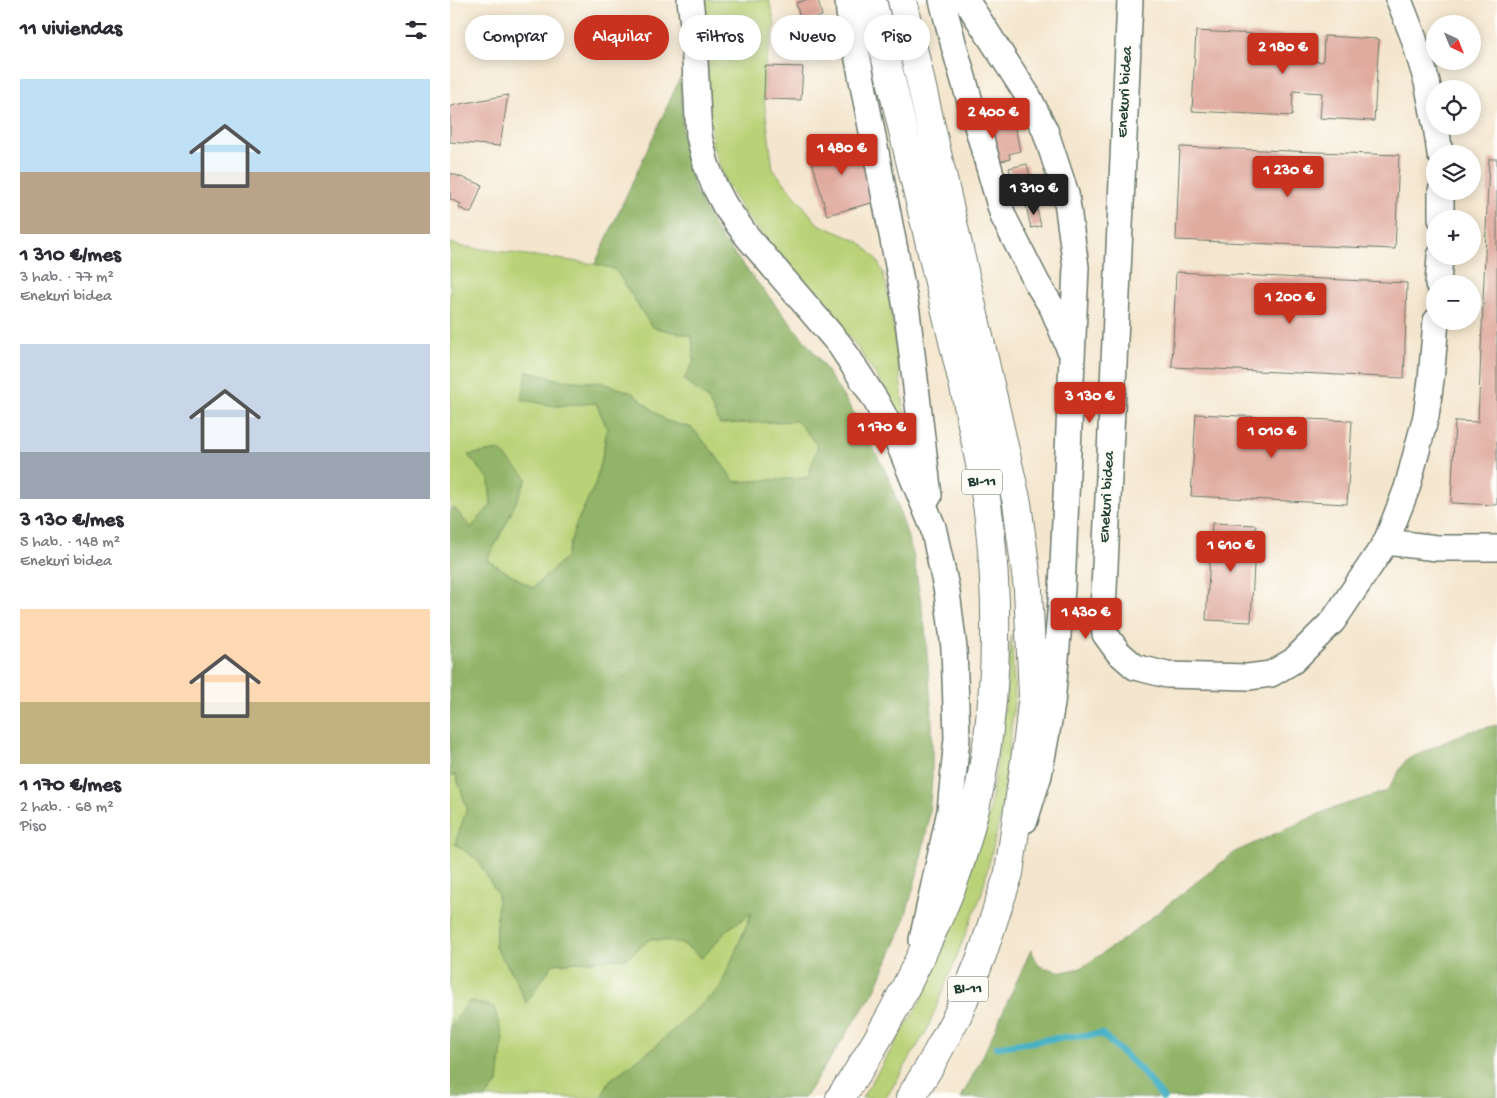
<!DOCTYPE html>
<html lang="es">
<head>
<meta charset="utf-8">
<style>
	body { margin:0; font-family:"Gochi Hand",sans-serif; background:#f2f2f3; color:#2b2b33; height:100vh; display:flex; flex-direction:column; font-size:19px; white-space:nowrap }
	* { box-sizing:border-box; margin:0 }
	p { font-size:16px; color:#7c7c81 }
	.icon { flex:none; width:28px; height:28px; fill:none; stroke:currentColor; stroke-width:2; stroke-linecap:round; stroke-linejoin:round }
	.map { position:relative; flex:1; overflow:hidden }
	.sheet { display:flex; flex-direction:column; background:#fff; width:450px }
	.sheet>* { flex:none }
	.guide { position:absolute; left:15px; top:15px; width:475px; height:45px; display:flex; gap:10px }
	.needle { width:32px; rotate:137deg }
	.controls { position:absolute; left:976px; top:15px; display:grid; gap:10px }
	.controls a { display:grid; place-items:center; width:55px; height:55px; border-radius:50%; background:#fff; box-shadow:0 2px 12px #0003; font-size:25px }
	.price { position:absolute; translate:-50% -42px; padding:0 11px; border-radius:5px; background:#c8321e; color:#fff; font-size:16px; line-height:32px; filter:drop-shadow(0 1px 2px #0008) }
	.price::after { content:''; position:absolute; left:50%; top:30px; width:15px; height:11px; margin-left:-8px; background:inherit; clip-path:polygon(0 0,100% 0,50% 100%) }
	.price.on { background:#222; color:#fff }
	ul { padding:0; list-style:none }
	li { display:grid; align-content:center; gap:10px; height:265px; padding:0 20px }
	li span { display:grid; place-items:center; height:155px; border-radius:0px; color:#555 }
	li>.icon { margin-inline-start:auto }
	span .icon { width:90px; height:90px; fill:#fffc; stroke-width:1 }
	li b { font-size:21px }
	h2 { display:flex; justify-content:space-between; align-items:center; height:60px; padding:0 20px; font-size:21px }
	.tag { padding:0 18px; border-radius:22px; background:#fff; box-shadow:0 2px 12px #0003; font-size:18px; line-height:45px }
	.tag.on { background:#c8321e; color:#fff }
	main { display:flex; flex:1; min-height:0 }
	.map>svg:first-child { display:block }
	.green { fill:#b9d277; stroke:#6c8856 }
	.forest { fill:#92b468; stroke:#58784e }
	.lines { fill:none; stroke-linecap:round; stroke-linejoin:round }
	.stream { stroke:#45b0c4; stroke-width:7 }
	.building { fill:#e0aa9e }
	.minor-casing { stroke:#6a786a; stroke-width:28 }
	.major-casing { stroke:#6a786a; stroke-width:30 }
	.minor { stroke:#fff; stroke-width:25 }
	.major { stroke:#fff; stroke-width:28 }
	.labels { text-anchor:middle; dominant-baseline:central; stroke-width:5; stroke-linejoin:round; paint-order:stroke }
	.shield { fill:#fdfcf7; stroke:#62766e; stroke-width:1 }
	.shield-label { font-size:15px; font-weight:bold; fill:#1f3d34 }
	.street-label { font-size:16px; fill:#1f3d34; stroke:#fdfcf7 }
</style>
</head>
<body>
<main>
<section class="sheet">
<h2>11 viviendas<svg class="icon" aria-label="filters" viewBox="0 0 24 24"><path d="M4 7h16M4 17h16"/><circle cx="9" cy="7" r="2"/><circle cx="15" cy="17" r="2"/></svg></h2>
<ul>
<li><span style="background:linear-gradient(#bfe0f5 60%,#b9a48a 0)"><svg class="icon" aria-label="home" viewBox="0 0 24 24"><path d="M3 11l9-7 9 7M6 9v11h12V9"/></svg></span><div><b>1 310 €/mes</b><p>3 hab. · 77 m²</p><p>Enekuri bidea</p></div></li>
<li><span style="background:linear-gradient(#c9d6e8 70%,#9aa5b1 0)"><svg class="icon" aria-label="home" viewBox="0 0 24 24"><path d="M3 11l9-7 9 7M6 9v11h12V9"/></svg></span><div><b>3 130 €/mes</b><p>5 hab. · 148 m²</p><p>Enekuri bidea</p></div></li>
<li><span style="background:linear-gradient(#ffd9b3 60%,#c2b280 0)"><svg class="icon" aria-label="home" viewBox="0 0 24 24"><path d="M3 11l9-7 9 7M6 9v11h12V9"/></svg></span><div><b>1 170 €/mes</b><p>2 hab. · 68 m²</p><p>Piso</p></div></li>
</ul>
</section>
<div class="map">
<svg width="1047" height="1098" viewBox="0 0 1047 1098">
	<rect width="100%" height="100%" fill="#fdfcf7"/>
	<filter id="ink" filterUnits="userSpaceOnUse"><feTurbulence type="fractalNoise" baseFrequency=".02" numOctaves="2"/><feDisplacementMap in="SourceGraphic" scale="10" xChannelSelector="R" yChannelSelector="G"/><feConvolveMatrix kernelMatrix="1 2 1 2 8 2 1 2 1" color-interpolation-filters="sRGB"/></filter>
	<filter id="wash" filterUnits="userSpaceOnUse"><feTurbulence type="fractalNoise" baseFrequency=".0096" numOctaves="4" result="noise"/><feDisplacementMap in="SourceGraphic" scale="20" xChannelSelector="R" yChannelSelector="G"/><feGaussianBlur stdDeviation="1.12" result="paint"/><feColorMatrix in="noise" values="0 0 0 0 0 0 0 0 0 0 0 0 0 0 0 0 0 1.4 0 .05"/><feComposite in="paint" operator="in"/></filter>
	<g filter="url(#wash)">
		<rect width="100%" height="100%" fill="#f4e6ce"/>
		<path class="green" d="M254 0H319L325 24 315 66 314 99 323 169 368 224 410 242 425 257 433 272 439 298 458 437 428 378 400 337 373 304 294 213 276 183 262 144 259 107 257 39Z
			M0 242 8 246 145 264 165 269 202 327 242 336 244 361 234 380 257 398 270 424 347 421 368 446 358 478 285 482 263 452 242 428 216 421 182 393 153 383 109 380 77 371 105 406 146 403 157 428 153 453 145 485 126 524 116 557 83 588 37 560 54 528 77 478 19 456 39 479 41 505 21 528 5 509 0 508Z
			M561 635 565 696 552 810 531 896 477 1030 436 1098H412L469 1004 505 919 540 810 556 696Z
			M6 775 17 808 5 844 27 859 48 895 45 947 63 974 76 1002 103 964 177 958 200 938 232 943 252 958 278 929 302 912 270 988 202 1049 160 1080 151 1098H35L48 1083 19 1001 0 1028V776Z"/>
		<path class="forest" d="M231 76 233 144 245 191 268 234 367 356 407 418 440 480 463 554 475 628 482 715V778L478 825 467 875 453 925 424 992 354 1098H151L160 1080 202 1049 270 988 302 913 278 929 252 958 232 943 200 939 177 958 103 964 76 1003 63 974 45 947 48 895 27 859 5 844 17 808 6 775 0 776V508L5 509 21 528 41 505 39 479 18 455 49 450 77 478 54 528 37 560 83 588 116 557 126 524 145 485 153 453 157 428 146 403 105 406 72 400 77 371 109 380 153 383 182 393 216 421 242 428 263 452 285 482 358 478 368 446 347 421 270 424 257 398 234 380 244 361 242 336 202 327 165 269 145 264Z
			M1047 725V1098H511L532 1058 581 950 589 966 612 972 631 968 678 936 785 852 878 810 937 791 956 760 1017 732Z
			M19 1001 44 1007 53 1038 48 1083 35 1098H0V1028Z"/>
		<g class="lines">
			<path class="stream" d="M547 1047 600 1039 652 1034 690 1069 713 1098"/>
		</g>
		<g id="blocks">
			<path class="building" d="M356 0H368L372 16 351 22 346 3Z
				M746 31 846 36 845 60 873 62 874 36 929 39 924 121 870 118 872 93 843 91 842 116 742 111Z
				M315 66 353 67 351 100 314 99Z
				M58 95 50 146 0 142V107L5 105Z
				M550 114 552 125 564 122 570 151 559 154 560 159 527 167 517 123Z
				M407 137 425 202 377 215 359 150Z
				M730 147 949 155 945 249 726 240Z
				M1039 159H1047V505L1001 503 1005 421 1028 422Z
				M577 164 582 186 564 190 559 168Z
				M0 173 32 185 21 213 9 208 11 204 0 199Z
				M586 204 591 226 581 228 576 206Z
				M726 272 957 283 954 378 722 367Z
				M746 414 902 421 897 504 741 496Z
				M762 523 806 525 801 622 756 620Z"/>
		</g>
	</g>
	<g filter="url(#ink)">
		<use href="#blocks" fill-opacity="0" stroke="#6a786a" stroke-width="1"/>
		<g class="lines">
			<defs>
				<path id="minor" d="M240 0 243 24 249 136 256 164 264 185 275 206 296 235 390 345 425 399 448 442 483 527 497 592 504 648 507 738 500 811 472 940
					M398 0 399 13 457 312 479 496
					M492 0 504 46 553 216 587 283 603 309 619 348
					M516 0 578 96 595 130 616 194 626 267 612 589 602 704 589 775 575 820
					M680 0 653 612 655 634 668 652 685 667 717 675 798 677 821 674 843 661 883 621 936 542 957 488 976 416 981 380 986 321
					M949 0 963 36 977 82 985 122
					M986 126 990 154
					M991 219V191
					M988 284 990 256
					M936 542 987 548H1047"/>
				<path id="major" d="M452 0 567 503 578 589 583 695 578 739 559 873 532 955 508 1014 480 1066 460 1098
					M390 1098C424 1050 452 997 477 943 489 917 502 890 510 863 545 753 552 634 539 519 534 479 525 439 517 400L422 0"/>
			</defs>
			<use href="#minor" class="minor-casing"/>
			<use href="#major" class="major-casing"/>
			<use href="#minor" class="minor"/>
			<use href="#major" class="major"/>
		</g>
	</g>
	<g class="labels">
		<g class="shield">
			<rect x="512" y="469.5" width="40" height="25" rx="4"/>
			<rect x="498" y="976.5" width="40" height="25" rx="4"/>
		</g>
		<g class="shield-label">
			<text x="532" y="482">BI-11</text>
			<text x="518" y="989">BI-11</text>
		</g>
		<g class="street-label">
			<text transform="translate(676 92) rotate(-87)">Enekuri bidea</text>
			<text transform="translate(658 497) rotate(-87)">Enekuri bidea</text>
		</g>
	</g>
</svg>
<div class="controls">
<a><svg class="needle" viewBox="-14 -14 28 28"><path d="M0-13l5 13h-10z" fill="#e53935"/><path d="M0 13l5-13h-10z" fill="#7c7c81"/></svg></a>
<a><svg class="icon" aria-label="locate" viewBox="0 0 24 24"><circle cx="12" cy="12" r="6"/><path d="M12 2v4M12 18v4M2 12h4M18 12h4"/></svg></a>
<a><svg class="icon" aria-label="layers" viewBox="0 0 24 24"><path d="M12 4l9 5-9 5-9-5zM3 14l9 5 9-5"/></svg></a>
<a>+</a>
<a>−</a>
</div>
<b class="price" style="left:833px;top:75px">2 180 €</b>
<b class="price" style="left:543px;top:140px">2 400 €</b>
<b class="price" style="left:392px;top:176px">1 480 €</b>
<b class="price" style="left:838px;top:198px">1 230 €</b>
<b class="price on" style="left:584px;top:216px">1 310 €</b>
<b class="price" style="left:840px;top:325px">1 200 €</b>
<b class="price" style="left:640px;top:424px">3 130 €</b>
<b class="price" style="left:432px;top:455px">1 170 €</b>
<b class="price" style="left:822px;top:459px">1 010 €</b>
<b class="price" style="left:781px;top:573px">1 610 €</b>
<b class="price" style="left:636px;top:640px">1 430 €</b>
<div class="guide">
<a class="tag">Comprar</a>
<a class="tag on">Alquilar</a>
<a class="tag">Filtros</a>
<a class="tag">Nuevo</a>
<a class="tag">Piso</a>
</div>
</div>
</main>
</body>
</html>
